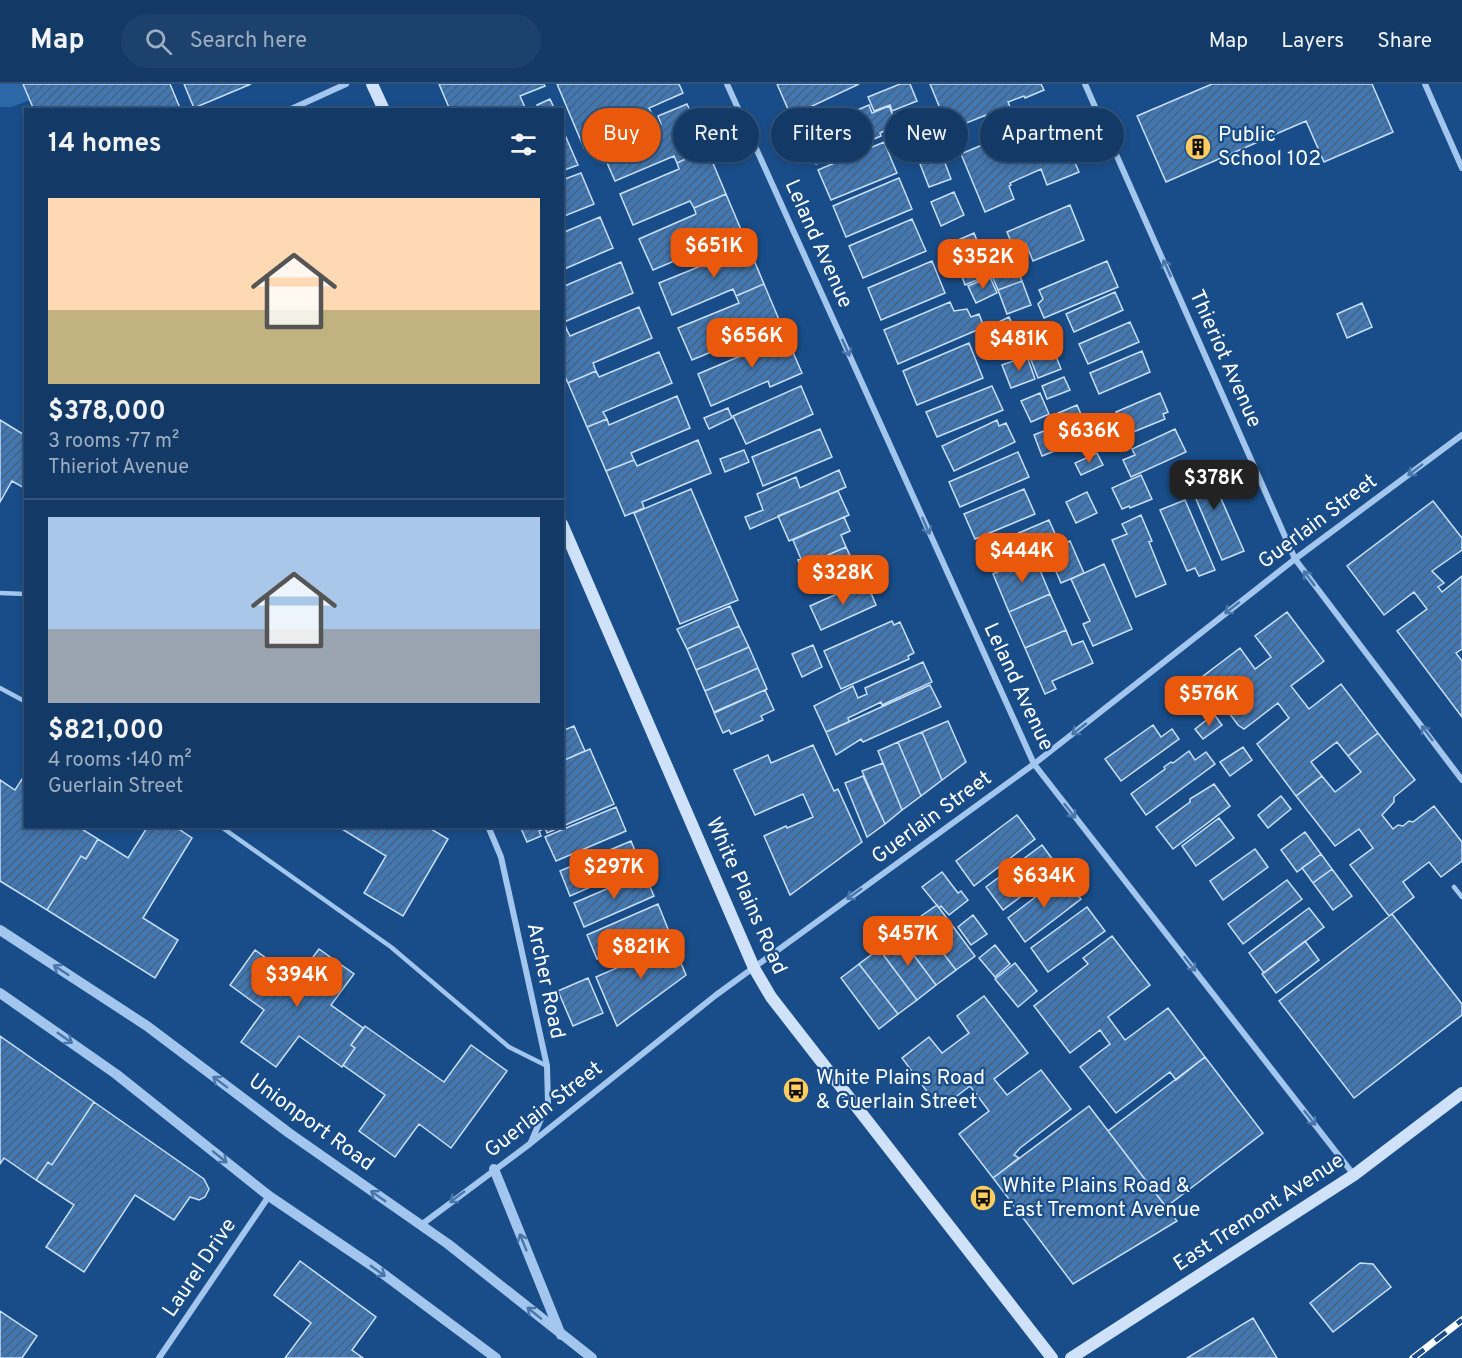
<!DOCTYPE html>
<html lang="en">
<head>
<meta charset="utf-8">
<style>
	body { margin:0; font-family:Overpass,sans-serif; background:#1c416d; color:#f1f3f6; height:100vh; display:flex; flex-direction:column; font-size:22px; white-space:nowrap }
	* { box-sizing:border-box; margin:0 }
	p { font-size:20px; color:#9dadc0 }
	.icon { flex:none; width:33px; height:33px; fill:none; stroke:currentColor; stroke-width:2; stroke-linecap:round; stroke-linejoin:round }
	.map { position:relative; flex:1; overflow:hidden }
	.sheet { position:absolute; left:24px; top:24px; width:540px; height:720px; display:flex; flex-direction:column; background:#133a67; border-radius:0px; box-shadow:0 3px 9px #0003,0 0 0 2px #32547b }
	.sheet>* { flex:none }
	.banner { position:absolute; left:582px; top:24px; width:570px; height:54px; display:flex; gap:12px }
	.price { position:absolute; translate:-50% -51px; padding:0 14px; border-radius:12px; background:#ea580c; color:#fff; font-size:20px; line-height:39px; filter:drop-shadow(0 2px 3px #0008) }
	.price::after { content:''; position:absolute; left:50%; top:36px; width:18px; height:14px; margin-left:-9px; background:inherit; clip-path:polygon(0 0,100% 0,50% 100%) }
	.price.active { background:#222; color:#fff }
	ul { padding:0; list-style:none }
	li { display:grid; align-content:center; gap:12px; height:318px; padding:0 24px }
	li+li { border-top:2px solid #32547b }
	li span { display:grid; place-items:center; height:186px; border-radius:0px; color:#555 }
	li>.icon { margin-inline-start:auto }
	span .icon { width:108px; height:108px; fill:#fffc; stroke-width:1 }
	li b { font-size:26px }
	h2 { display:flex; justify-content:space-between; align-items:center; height:72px; padding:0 24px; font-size:26px }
	.tag { padding:0 21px; border-radius:27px; background:#133a67; box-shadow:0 3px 9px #0003,0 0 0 2px #32547b; font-size:21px; line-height:54px }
	.tag.active { background:#ea580c; color:#fff }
	header { display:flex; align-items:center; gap:36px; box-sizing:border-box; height:84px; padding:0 30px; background:#133a67; border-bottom:2px solid #32547b }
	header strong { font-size:28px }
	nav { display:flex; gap:33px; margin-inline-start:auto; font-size:21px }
	.search { width:420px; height:54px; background:#1c416d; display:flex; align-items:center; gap:15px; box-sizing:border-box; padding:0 21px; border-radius:33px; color:#9dadc0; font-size:22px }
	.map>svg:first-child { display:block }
	.green { fill:#2c67a7 }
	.building { fill:url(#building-hatch); stroke:#c8e0fa; stroke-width:1.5 }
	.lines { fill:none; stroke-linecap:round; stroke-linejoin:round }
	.service { stroke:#a2c6ed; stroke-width:4.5 }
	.minor { stroke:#a2c6ed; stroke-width:6 }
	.tertiary { stroke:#a2c6ed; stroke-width:10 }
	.secondary { stroke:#cfe2f9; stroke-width:12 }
	.rail-casing { stroke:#fff; stroke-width:7 }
	.rail { stroke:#194d89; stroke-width:4.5; stroke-dasharray:14; stroke-linecap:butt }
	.oneway { stroke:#4977ac }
	.labels { text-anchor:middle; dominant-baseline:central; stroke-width:4.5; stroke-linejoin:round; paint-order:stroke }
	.poi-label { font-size:21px; fill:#fff; stroke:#194d89; text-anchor:start }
	.street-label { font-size:21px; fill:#fff; stroke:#194d89 }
</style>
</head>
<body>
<header>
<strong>Map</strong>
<div class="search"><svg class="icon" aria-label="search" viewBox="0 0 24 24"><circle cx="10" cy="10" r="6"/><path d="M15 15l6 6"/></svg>Search here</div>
<nav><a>Map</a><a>Layers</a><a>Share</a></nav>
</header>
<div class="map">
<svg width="1462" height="1274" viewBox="0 0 1462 1274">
	<defs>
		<pattern id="building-hatch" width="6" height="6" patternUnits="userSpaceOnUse" patternTransform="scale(1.5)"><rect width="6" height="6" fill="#4277b2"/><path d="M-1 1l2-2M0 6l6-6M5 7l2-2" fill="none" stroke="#47627f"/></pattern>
	</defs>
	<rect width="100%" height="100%" fill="#194d89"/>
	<path class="green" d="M0 0H23L30 16 11 23H0Z"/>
	<path class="building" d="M23 0H170L180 24 34 26Z
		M184 0H251L194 24Z
		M439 0H544L545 2 520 12 526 26H450Z
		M557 0H679L683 9 649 24 654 34 584 64Z
		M777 0H859L791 32Z
		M900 0H910L917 17 892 27 890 21 874 27 868 13Z
		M930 0H1041L1044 6 1025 14 1024 12 1008 18 1020 46 1037 39 1035 36 1054 28 1079 88 1047 101 1041 85 1010 99 1011 101 1009 102 1014 115 985 128 961 70 996 55 986 31 949 46Z
		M1212 0H1372L1393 48 1324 78 1306 37 1166 98 1137 32Z
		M550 15 555 26H538L537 21Z
		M687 20 707 65 677 79 674 72 615 97 601 65 661 40 658 32Z
		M869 21 872 29 889 22 897 41 880 49 881 52 816 80 803 49Z
		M926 36 935 56 912 65 903 45Z
		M562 44 578 81 562 87Z
		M884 58 897 89 831 116 818 86Z
		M707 65 726 110 694 124 690 117 633 141 620 110 679 85 677 79Z
		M942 71 951 95 929 103 920 80Z
		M581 89 594 120 562 133V96Z
		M899 94 912 125 846 153 833 122Z
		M954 108 964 131 941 142 931 118Z
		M726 110 745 155 715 168 712 161 653 186 639 155 696 130 694 124Z
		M1070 121 1084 156 1033 177 1026 160 1014 165 1007 148Z
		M600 133 613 164 562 186V149Z
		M912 135 926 167 863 194 849 162Z
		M974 149 983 171 958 182 949 160Z
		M745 155 764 200 736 212 733 205 672 231 659 199 718 175 715 168Z
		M1011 170 1022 197 998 206 987 180Z
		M983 171 991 190 965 201 958 182Z
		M932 177 945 209 881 236 868 204Z
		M1107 177 1118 203 1044 234 1038 220 1043 215 1039 206Z
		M621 178 633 209 564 238 567 246 562 247V203Z
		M990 193 997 209 976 219 968 202Z
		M1022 197 1031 221 1007 230 998 206Z
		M764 200 783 245 755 257 752 251 692 276 678 244 739 219 736 212Z
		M1115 208 1123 226 1074 248 1066 230Z
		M950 218 954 227 967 225 971 233 979 230 984 243 898 280 884 246Z
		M1362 219 1372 243 1347 254 1337 230Z
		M639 223 652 254 593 279 596 287 568 299 562 286V247L567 246 570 252Z
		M1009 233 1019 255 998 264 988 243Z
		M1130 238 1139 258 1088 280 1079 260Z
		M783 245 802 289 770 303 768 297 711 322 698 290 757 265 755 257Z
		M1044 247 1050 265 1029 272 1023 254Z
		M969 259 983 294 917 321 903 287Z
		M1054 267 1061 285 1038 294 1031 276Z
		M1142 267 1150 288 1099 310 1090 289Z
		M659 268 672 299 603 328 607 335 587 343 568 299 596 287 599 293Z
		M1027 272 1035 295 1011 304 1002 281Z
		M1064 293 1070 306 1047 315 1042 302Z
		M801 302 813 330 746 360 733 332Z
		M992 302 1003 326 937 353 926 328Z
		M1040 309 1049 330 1031 338 1021 317Z
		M1160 309 1168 328 1163 330 1165 335 1126 351 1116 328Z
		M677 312 690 344 631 369 634 376 606 387 587 343 607 335 609 341Z
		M1077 321 1087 344 1065 353 1056 330Z
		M728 324 732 334 709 345 704 334Z
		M0 336 26 352V405L12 397 0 418Z
		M997 336 999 342 1006 339 1015 358 954 387 942 362Z
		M1058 341 1067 362 1042 372 1034 351Z
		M820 345 832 373 763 402 752 373Z
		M1175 345 1186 368 1131 393 1123 376 1135 371 1132 365Z
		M698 356 711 389 642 418 644 424 625 432 606 387 634 376 637 382Z
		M744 366 749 378 725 388 720 375Z
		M1018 368 1029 393 960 423 949 398Z
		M1097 369 1103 381 1081 391 1075 379Z
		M1205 378 1244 467 1222 476 1184 387Z
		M839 386 846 403 750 445 745 433 763 426 757 410 796 393 800 404Z
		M1141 391 1152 415 1130 424 1129 422 1122 425 1112 404Z
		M691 405 738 516 680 540 634 429Z
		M1024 405 1035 430 975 455 964 430Z
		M838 407 849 431 789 457 778 432Z
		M1087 408 1097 429 1076 439 1066 418Z
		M1185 416 1215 486 1199 492 1195 484 1187 487 1160 426Z
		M1433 417 1462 454V466L1432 487 1444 499 1438 503 1442 508 1462 492V565L1456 569 1462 577V633L1397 547 1427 525 1414 508 1384 531 1347 482Z
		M1141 431 1152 457 1149 458 1166 500 1136 513 1112 456 1127 450 1122 440Z
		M844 433 850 447 841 451 846 463 801 483 798 476 801 475 793 456Z
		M1049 436 1060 461 997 488 986 463Z
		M1070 457 1084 489 1061 499 1047 467Z
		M846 463 859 490 821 507 812 487 804 490 801 483Z
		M1034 472 1050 510 1009 528 993 490Z
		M1104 480 1132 545 1093 562 1083 540 1090 537 1071 495Z
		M866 497 876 521 821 546 810 522Z
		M1050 510 1066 546 1025 564 1009 528Z
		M730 522 739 542 687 565 677 545Z
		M1287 528 1324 577 1291 602 1309 625 1341 600 1378 649 1348 672 1337 658 1311 678 1322 692 1296 712 1257 660 1289 634 1278 619 1244 645 1238 641 1202 593 1240 564 1255 585 1271 573 1255 552Z
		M892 537 894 541 900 538 914 569 908 572 909 575 841 605 824 567Z
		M739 542 749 563 696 586 687 565Z
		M1066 546 1072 561 1083 557 1093 579 1052 597 1056 605 1045 610 1025 564Z
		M813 561 822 583 802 593 792 570Z
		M749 563 758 584 705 607 696 586Z
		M923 578 932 598 882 621 881 618 848 634 849 638 826 648 814 622 853 602 858 614 867 610 865 604Z
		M758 584 767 605 714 628 705 607Z
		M930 601 941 623 863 658 861 655 836 671 826 648Z
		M1192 602 1204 621 1195 627 1182 609Z
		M765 606 774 626 761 632 763 636 731 650 729 646 723 649 714 629Z
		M1214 630 1222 641 1203 655 1195 645Z
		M948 637 966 678 942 696 922 648Z
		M1153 641 1161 653 1172 645 1179 655 1121 697 1105 675Z
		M574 642 585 667 562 677V647Z
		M922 648 942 696 921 712 898 658Z
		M1378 649 1415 696 1394 713V718L1382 731 1393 745 1398 741 1403 742 1409 737 1413 738 1434 722 1462 758V777L1441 793 1429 778 1403 798 1414 813 1389 832 1350 781 1373 764 1359 745 1335 762 1296 712 1322 692 1335 708 1361 688 1348 672Z
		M898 658 921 712 902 726 878 667Z
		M813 661 834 707 838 705 862 758 790 811 764 752 786 742 787 744 813 733 803 710 755 731 734 686 768 671 771 679Z
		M1243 663 1252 676 1230 692 1220 678Z
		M590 665 614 720 547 749 545 744 539 747 541 752 527 758 520 742H562V677Z
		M1189 667 1195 676 1206 668 1215 680 1146 731 1131 710 1165 685 1164 683 1171 678 1173 679Z
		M883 679 902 726 885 740 862 687Z
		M26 689V742H77L98 755 86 775 81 772 47 826 0 797V696L15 706Z
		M863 692 885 740 867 753 845 699Z
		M1214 700 1230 722 1173 765 1156 743 1190 718V715Z
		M1281 712 1291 725 1268 744 1258 731Z
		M616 723 626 747 556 777 545 753Z
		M1017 731 1035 755 974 802 956 777Z
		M1219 734 1234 754 1196 782 1182 762Z
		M148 742H174L192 754 143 834 178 856 155 894 47 826 81 772 86 775 98 755 128 774Z
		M337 742H426L448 755 403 832 364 809 386 772Z
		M1305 748 1321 770 1297 788 1281 766Z
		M631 757 641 781 570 812 560 787Z
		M1042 761 1059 784 1003 826 986 803Z
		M1255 765 1268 783 1223 816 1210 797Z
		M1321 770 1332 785 1313 799 1302 784Z
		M1332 785 1352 812 1333 826 1313 799Z
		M942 788 958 809 961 807 968 816 949 831 941 822 939 824 922 803Z
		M644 789 654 812 584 843 574 819Z
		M1063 792 1081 815 1025 858 1008 834Z
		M1287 796 1302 815 1243 860 1228 840Z
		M658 820 668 845 597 875 587 851Z
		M937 821 975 872 956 886 917 835Z
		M1087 823 1105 847 1048 888 1031 864Z
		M1309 824 1324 843 1264 889 1249 869Z
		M1392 830 1462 920V931L1354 1014 1279 917Z
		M973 831 987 850 971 861 958 843Z
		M917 835 956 886 936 901 898 850Z
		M898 850 936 901 917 916 879 865Z
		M1112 852 1150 901 1108 933 1125 956 1168 924 1205 973 1176 996 1170 988 1116 1029 1080 983 1110 960 1100 946 1070 969 1034 922 1088 880 1083 874Z
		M670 853 686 891 617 942 596 893 635 876 632 870Z
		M1305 857 1319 876 1276 909 1262 890Z
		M995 861 1010 880 995 893 979 874Z
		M319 865 354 890 331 921 363 944 351 961 355 964 342 983 299 952 276 983 241 958 264 926 230 901 255 866 296 896Z
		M879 865 917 916 898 930 859 880Z
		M1015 879 1037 907 1018 923 995 895Z
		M859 880 898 930 879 945 841 894Z
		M588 894 603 929 573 942 558 907Z
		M984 912 1028 969 994 995 1007 1011 1041 986 1071 1025 1020 1064 1014 1071 1019 1074 993 1094 959 1050 989 1027 970 1002 940 1025 902 974 929 953 942 969 969 949 957 932Z
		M365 942 444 998 471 961 507 987 451 1064 419 1040 395 1073 359 1047 385 1011 343 981 355 964 351 961Z
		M0 952 94 1018 52 1081 48 1078 36 1096 4 1074 0 1080Z
		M1205 973 1263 1049 1166 1123 1108 1047Z
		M94 1018 204 1095 209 1105 205 1113 199 1116 190 1113 174 1136 135 1111 84 1188 46 1163 74 1121 36 1096 48 1078 52 1081Z
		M1089 1022 1177 1137 1073 1200 993 1094Z
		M300 1177 376 1233 352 1266 363 1274H285L311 1239 274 1211Z
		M1360 1179 1373 1180 1391 1203 1333 1248 1310 1219Z
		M0 1227 37 1252 22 1274H0Z
		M1253 1234 1277 1274H1187Z"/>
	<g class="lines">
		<path class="service" d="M0 509 26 510
			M0 604 26 618
			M220 742 391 863 509 963 547 982
			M1454 803 1462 813"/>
		<path class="minor" d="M727 0 1034 680 1354 1091
			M1085 0 1295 475 1462 696
			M1425 0 1462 84
			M289 26 346 0
			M488 742 501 773 547 982 548 1019 531 1058
			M421 1141 531 1059 716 911 1034 680 1295 475 1462 351
			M159 1274 269 1112"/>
		<path class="tertiary" d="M0 846 147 942 289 1049 448 1160 592 1274
			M0 909 116 990 269 1112 374 1183 496 1274
			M494 1085 561 1251"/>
		<path class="secondary" d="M372 0 384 26
			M562 440 754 884 771 913 1052 1274
			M1071 1274 1354 1091 1462 1009"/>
		<defs>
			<path id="rail" d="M1413 1274 1462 1236"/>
		</defs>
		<use href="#rail" class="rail-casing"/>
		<use href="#rail" class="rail"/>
	</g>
	<defs><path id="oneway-shaft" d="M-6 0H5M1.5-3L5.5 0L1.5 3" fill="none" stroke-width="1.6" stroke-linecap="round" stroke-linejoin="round" transform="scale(1.5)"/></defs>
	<g class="oneway">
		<use href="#oneway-shaft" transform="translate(1167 184) rotate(-114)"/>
		<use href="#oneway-shaft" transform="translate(846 264) rotate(66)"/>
		<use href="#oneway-shaft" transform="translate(1415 386) rotate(143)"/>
		<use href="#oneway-shaft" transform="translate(926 442) rotate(66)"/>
		<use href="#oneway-shaft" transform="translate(1309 494) rotate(-127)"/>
		<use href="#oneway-shaft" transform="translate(1232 524) rotate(142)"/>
		<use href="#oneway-shaft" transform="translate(1079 645) rotate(142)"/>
		<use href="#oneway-shaft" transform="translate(1427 649) rotate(-127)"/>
		<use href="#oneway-shaft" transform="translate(1070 727) rotate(52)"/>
		<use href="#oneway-shaft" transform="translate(854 810) rotate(144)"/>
		<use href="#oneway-shaft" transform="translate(1190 880) rotate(52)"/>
		<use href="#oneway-shaft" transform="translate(61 886) rotate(-147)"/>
		<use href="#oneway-shaft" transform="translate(65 954) rotate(35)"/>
		<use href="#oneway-shaft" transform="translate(220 998) rotate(-143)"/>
		<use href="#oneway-shaft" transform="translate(1310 1034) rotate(52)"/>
		<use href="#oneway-shaft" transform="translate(220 1073) rotate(39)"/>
		<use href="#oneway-shaft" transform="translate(378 1112) rotate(-145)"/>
		<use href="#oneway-shaft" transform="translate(457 1113) rotate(143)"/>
		<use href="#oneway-shaft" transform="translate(523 1158) rotate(-112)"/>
		<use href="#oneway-shaft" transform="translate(378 1187) rotate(36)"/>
		<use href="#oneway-shaft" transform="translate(534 1229) rotate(-141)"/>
	</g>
	<defs>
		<symbol id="building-disc" viewBox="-11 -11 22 22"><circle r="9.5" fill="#ffcd5e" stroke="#194d89"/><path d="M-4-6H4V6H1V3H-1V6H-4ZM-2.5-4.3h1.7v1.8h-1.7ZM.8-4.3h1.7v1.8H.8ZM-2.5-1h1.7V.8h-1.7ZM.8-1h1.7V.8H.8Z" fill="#111"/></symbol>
		<symbol id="bus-disc" viewBox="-11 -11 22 22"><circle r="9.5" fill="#ffcd5e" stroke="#194d89"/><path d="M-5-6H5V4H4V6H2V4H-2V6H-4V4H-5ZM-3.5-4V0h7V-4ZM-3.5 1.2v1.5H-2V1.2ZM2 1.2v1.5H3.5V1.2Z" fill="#111"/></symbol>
	</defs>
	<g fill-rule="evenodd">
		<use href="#building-disc" x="1183" y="48" width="30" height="30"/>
		<use href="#bus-disc" x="781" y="991" width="30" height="30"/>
		<use href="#bus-disc" x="968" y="1099" width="30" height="30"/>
	</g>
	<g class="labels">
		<g class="poi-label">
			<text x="1218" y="51">Public<tspan x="1218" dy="24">School 102</tspan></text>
			<text x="816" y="994">White Plains Road<tspan x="816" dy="24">&amp; Guerlain Street</tspan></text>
			<text x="1002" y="1102">White Plains Road &amp;<tspan x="1002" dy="24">East Tremont Avenue</tspan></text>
		</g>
		<g class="street-label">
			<text transform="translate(818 160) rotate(66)">Leland Avenue</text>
			<text transform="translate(1225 275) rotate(66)">Thieriot Avenue</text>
			<text transform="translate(1318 438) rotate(-37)">Guerlain Street</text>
			<text transform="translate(1018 603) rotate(65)">Leland Avenue</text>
			<text transform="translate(932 734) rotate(-36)">Guerlain Street</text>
			<text transform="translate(746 812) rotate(66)">White Plains Road</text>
			<text transform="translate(545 897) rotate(78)">Archer Road</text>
			<text transform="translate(544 1026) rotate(-38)">Guerlain Street</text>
			<text transform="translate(311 1039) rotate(36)">Unionport Road</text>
			<text transform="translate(1259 1129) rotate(-33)">East Tremont Avenue</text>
			<text transform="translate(200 1184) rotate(-56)">Laurel Drive</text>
		</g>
	</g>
</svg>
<b class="price" style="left:714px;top:195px">$651K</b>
<b class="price" style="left:983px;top:206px">$352K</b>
<b class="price" style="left:752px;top:285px">$656K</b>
<b class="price" style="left:1019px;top:288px">$481K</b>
<b class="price" style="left:1089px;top:380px">$636K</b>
<b class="price active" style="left:1214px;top:427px">$378K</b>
<b class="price" style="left:1022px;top:500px">$444K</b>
<b class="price" style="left:843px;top:522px">$328K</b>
<b class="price" style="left:1209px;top:643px">$576K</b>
<b class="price" style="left:614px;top:816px">$297K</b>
<b class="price" style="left:1044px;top:825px">$634K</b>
<b class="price" style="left:908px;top:883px">$457K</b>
<b class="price" style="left:641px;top:896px">$821K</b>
<b class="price" style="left:297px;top:924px">$394K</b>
<div class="banner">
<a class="tag active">Buy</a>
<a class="tag">Rent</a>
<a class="tag">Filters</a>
<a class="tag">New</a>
<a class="tag">Apartment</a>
</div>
<section class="sheet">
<h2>14 homes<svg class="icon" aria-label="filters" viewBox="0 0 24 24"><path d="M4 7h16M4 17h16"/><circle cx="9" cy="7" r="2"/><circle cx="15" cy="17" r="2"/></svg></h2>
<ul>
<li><span style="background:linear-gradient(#ffd9b3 60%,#c2b280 0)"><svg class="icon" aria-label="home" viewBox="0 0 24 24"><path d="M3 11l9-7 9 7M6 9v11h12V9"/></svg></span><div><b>$378,000</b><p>3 rooms · 77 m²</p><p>Thieriot Avenue</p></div></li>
<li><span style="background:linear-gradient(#a9c7e8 60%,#9aa5b1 0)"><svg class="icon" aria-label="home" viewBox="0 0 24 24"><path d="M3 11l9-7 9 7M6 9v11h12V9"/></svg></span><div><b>$821,000</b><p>4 rooms · 140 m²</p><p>Guerlain Street</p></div></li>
</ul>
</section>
</div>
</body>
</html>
